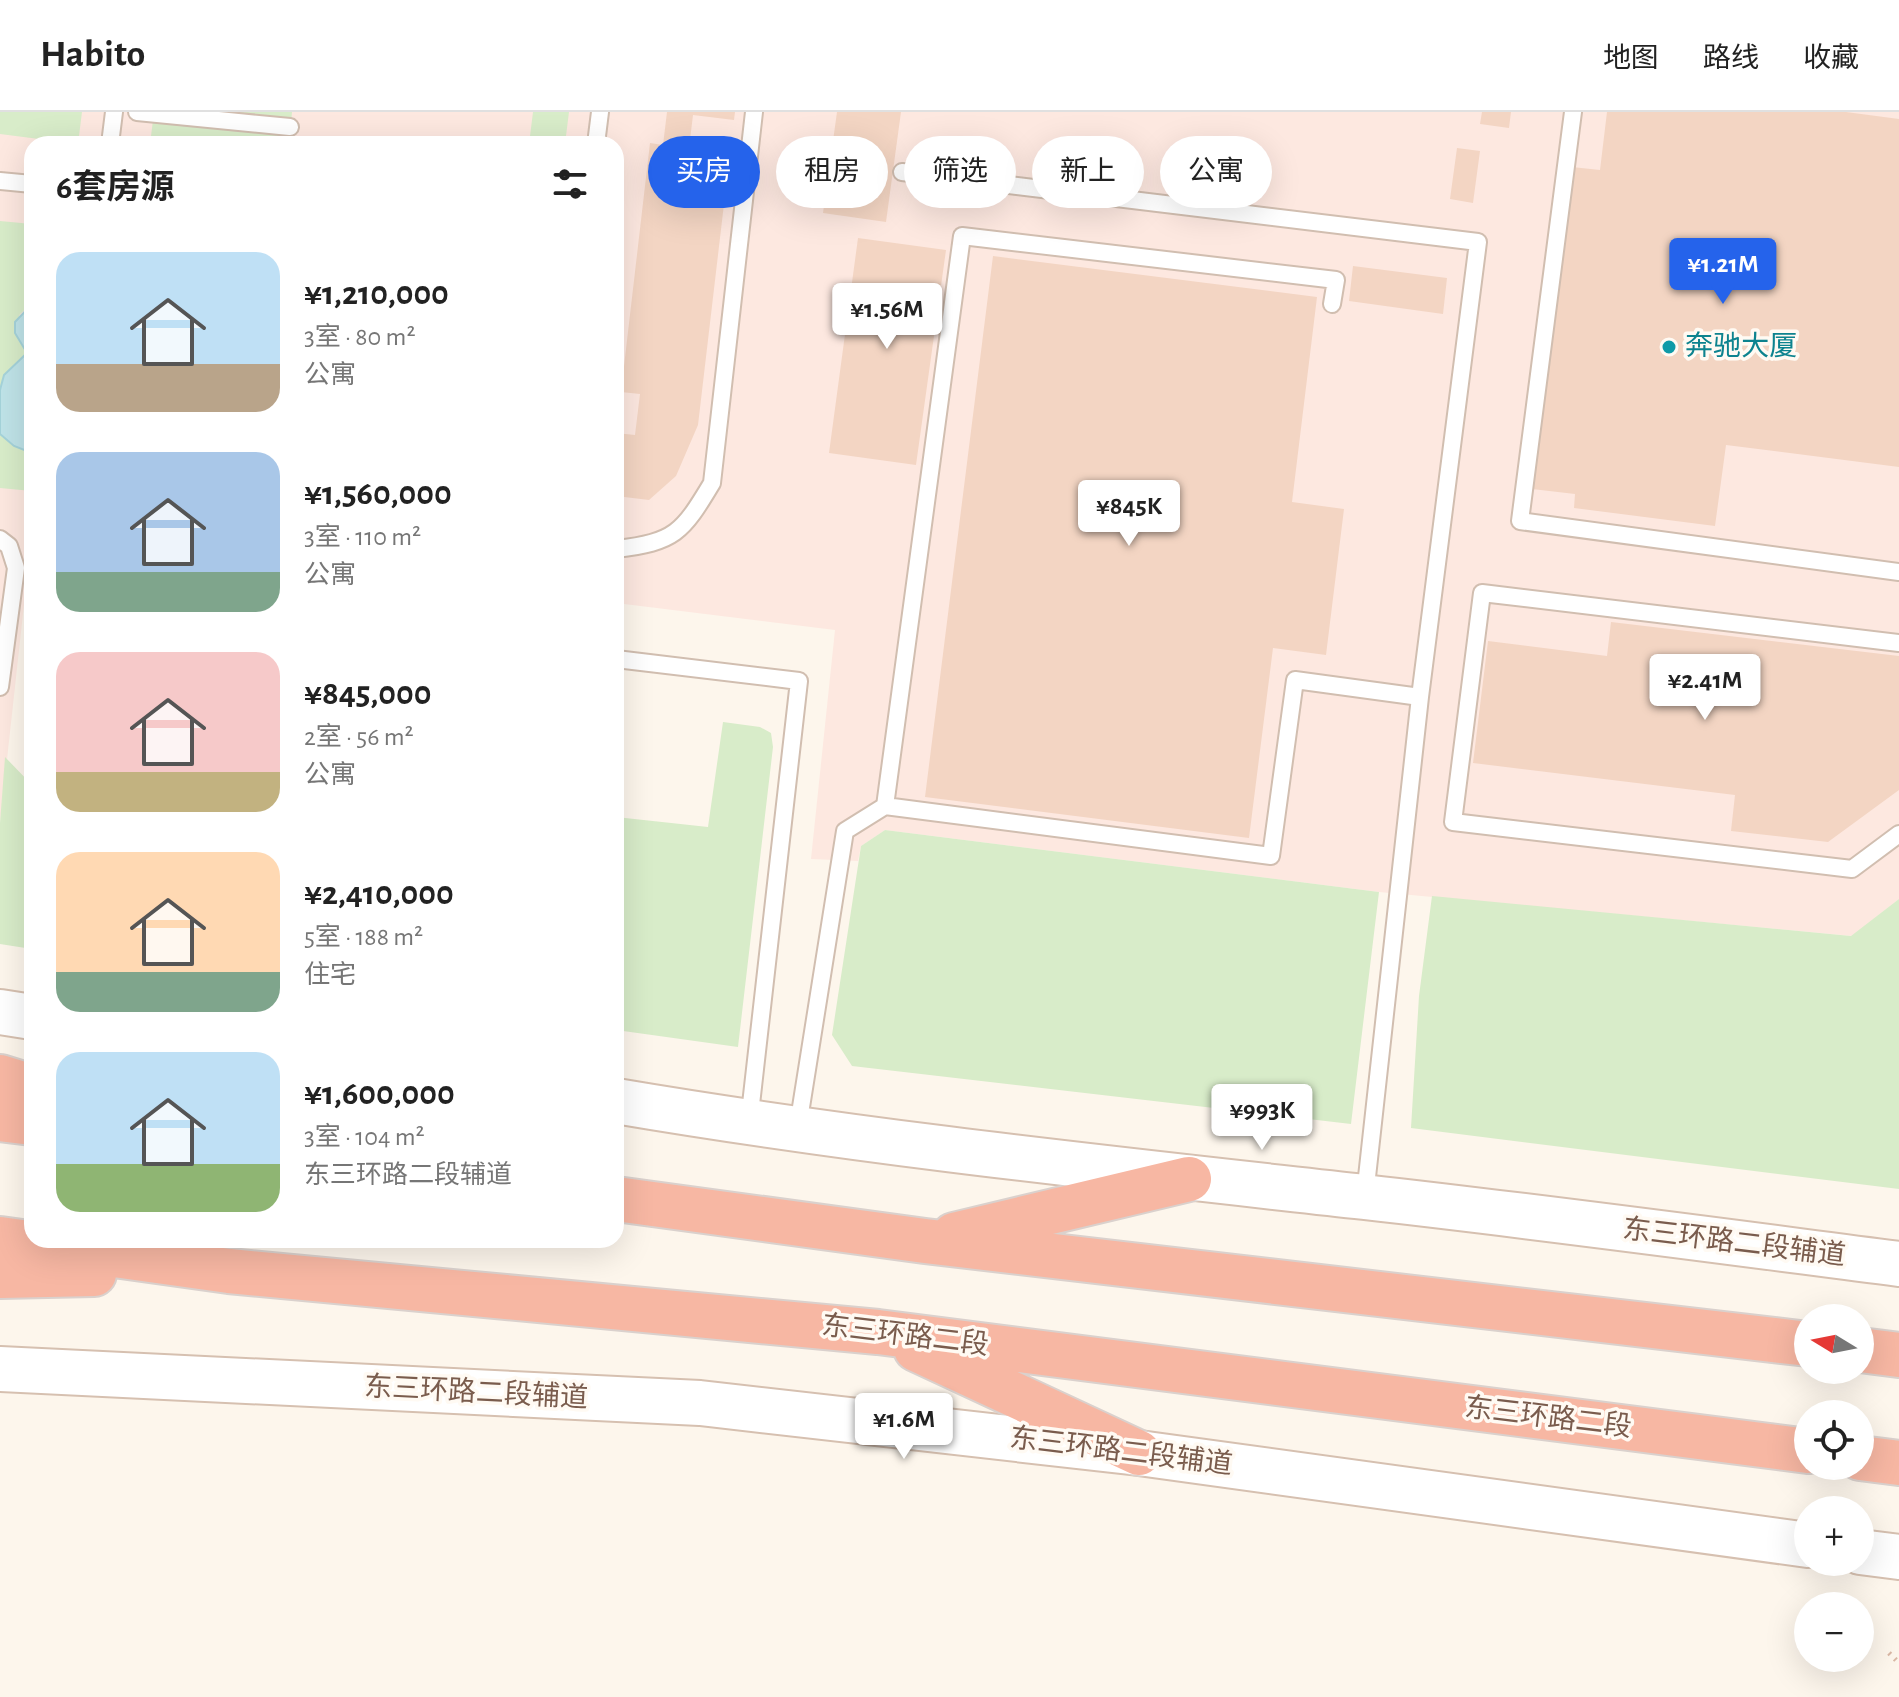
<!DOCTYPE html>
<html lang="zh">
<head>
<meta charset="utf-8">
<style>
	body { margin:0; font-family:"Alegreya Sans","Noto Sans SC",sans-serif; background:#f2f2f2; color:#222; height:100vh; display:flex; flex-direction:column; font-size:30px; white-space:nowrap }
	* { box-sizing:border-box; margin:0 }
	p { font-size:26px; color:#767676 }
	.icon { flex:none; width:44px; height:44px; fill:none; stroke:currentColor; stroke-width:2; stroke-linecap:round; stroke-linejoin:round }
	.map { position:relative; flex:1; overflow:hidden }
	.panel { position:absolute; left:24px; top:24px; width:600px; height:1112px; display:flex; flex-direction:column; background:#fff; border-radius:24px; box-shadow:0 8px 32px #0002 }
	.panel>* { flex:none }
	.guide { position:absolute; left:648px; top:24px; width:760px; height:72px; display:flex; gap:16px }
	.needle { width:52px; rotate:280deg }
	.controls { position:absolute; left:1794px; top:1192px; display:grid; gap:16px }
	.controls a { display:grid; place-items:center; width:80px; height:80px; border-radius:50%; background:#fff; box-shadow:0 8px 32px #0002; font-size:40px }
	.price { position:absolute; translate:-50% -68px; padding:0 18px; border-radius:8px; background:#fff; color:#222; font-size:26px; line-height:52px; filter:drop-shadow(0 2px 4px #0008) }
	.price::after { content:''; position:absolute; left:50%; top:48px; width:24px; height:18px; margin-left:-12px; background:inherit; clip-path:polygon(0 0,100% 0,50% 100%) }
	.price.on { background:#2563eb; color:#fff }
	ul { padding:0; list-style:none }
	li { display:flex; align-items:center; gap:24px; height:200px; padding:0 32px }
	li span { display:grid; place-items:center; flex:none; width:224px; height:160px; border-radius:24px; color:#555 }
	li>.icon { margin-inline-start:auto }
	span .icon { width:96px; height:96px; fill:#fffc; stroke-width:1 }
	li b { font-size:34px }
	h2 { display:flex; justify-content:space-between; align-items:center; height:96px; padding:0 32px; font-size:34px }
	.chip { padding:0 28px; border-radius:36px; background:#fff; box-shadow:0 8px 32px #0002; font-size:28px; line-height:72px }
	.chip.on { background:#2563eb; color:#fff }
	header { display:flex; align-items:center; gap:48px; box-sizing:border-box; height:112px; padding:0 40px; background:#fff; border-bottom:2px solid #e0e0e0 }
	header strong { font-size:38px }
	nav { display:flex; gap:44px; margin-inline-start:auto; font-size:28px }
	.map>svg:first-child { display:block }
	.commercial { fill:#fde8e0 }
	.green { fill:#d8ecc9 }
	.water { fill:#bfe3e8; stroke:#a5d3da; stroke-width:2 }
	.building { fill:#f3d5c3 }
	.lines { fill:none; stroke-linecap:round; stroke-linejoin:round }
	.lane-casing { stroke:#d1beb0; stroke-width:20 }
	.secondary-casing { stroke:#d6c0b0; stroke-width:48 }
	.highway-casing { stroke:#dad1cd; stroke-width:48 }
	.path { stroke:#d9b8a5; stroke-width:5; stroke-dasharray:2 6; stroke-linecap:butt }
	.lane { stroke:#fff; stroke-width:16 }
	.secondary { stroke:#fff; stroke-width:44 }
	.highway { stroke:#f7b7a3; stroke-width:44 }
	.culture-dot { fill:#0f9aa8; stroke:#fffaf3; stroke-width:3 }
	.labels { text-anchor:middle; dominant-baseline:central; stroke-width:7; stroke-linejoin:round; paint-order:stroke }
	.culture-label { font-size:28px; fill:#0d838f; stroke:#fffaf3; text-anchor:start }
	.street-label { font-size:28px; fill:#7a5c4d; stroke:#fffaf3 }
</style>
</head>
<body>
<header>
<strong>Habito</strong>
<nav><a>地图</a><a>路线</a><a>收藏</a></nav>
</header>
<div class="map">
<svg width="1899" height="1585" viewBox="0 0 1899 1585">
	<rect width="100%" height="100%" fill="#fdf6ec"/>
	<path class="commercial" d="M0 0H1899V787L1852 824 1379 780 885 718 861 734 858 749 811 747 835 518 616 491V32H32V420L0 711Z"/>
	<path class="green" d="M0 0H82L78 32 0 22Z
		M154 0H292L289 32H150Z
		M533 0H569L565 32H529Z
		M0 109 32 112V192L20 202 14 216 27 241 4 263 0 278Z
		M0 322 32 341V379L0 376Z
		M723 610 760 615 771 621 773 635 738 935 616 918V705L708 715Z
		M5 645 32 673V837L0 832V711Z
		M885 718 1379 780 1351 1012 852 954 832 923 861 734Z
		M1432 784 1851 824 1899 787V1077L1411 1016 1419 884Z"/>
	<path class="water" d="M32 192V341L14 334 0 322V278L4 263 27 241 15 221V210Z"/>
	<path class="building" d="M667 0H735L734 8 693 3 689 36 730 41 698 313 676 364 649 388 616 384V321L635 323 640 282 621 280 650 31 663 33Z
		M837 0H901L886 110 823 101Z
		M1482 0H1511L1509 16 1480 12Z
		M1607 0H1846L1899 7V355L1726 333 1715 414 1574 396 1575 382 1532 377 1572 55 1600 58Z
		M1457 36 1480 39 1473 91 1450 87Z
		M858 126 946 138 916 353 829 341Z
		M993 144 1317 185 1292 390 1344 397 1326 543 1273 536 1249 726 925 685Z
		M1353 154 1447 166 1443 202 1349 189Z
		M1611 510 1899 544V678L1828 730 1731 719 1735 683 1473 651 1488 529 1607 544Z"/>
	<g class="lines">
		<defs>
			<path id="lane" d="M137 0 290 15
				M1573 0 1520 409 1899 460
				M110 32 114 0
				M596 32 600 0
				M902 60 1478 130 1420 585 1365 1083
				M0 69 32 72
				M0 427 9 434 16 456 0 575
				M616 437C675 430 682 421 712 371L754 0
				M1899 531 1482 481 1453 710 1852 757 1899 722
				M616 547 799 569 749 1010
				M885 694 962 124 1336 168 1332 192
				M798 1014 845 719 885 694 1271 744 1295 568 1420 585"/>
			<path id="secondary" d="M0 900 32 905
				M616 989C864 1031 1114 1057 1364 1085 1542 1105 1721 1129 1899 1152
				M0 1257 700 1291 1139 1341 1808 1433
				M1860 1440 1899 1445"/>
			<path id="highway" d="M0 965 32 975
				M0 1007 32 1011
				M616 1087 925 1129 1808 1232
				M954 1123 1189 1067
				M0 1127 229 1159 878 1220 1808 1339
				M0 1164 94 1162
				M916 1237 1139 1341
				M1860 1238 1899 1243
				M1860 1346 1899 1351"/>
		</defs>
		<use href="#lane" class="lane-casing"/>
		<use href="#secondary" class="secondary-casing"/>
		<use href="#highway" class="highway-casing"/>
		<path class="path" d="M1889 1541 1899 1551"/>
		<use href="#lane" class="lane"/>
		<use href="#secondary" class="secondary"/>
		<use href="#highway" class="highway"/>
	</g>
	<circle class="culture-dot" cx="1669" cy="235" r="8"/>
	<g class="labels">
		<g class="culture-label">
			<text x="1685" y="235">奔驰大厦</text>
		</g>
		<g class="street-label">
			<text transform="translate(1734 1131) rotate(7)">东三环路二段辅道</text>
			<text transform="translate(905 1224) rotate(7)">东三环路二段</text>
			<text transform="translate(476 1281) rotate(3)">东三环路二段辅道</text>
			<text transform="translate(1548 1306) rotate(7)">东三环路二段</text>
			<text transform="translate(1121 1340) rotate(7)">东三环路二段辅道</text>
		</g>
	</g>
</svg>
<div class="controls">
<a><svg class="needle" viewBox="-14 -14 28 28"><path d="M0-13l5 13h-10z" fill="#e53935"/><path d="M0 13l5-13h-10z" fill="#767676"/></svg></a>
<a><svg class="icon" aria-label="locate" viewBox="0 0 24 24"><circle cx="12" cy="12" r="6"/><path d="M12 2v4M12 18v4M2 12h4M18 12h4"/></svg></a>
<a>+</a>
<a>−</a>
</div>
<b class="price on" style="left:1723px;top:194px">¥1.21M</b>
<b class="price" style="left:887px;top:239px">¥1.56M</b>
<b class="price" style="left:1129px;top:436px">¥845K</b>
<b class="price" style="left:1705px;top:610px">¥2.41M</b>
<b class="price" style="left:1262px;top:1040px">¥993K</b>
<b class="price" style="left:904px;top:1349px">¥1.6M</b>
<div class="guide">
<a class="chip on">买房</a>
<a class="chip">租房</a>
<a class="chip">筛选</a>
<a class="chip">新上</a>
<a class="chip">公寓</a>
</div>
<section class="panel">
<h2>6套房源<svg class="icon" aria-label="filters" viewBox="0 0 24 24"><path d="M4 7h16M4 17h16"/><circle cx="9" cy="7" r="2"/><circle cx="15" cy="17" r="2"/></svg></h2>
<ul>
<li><span style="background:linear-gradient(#bfe0f5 70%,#b9a48a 0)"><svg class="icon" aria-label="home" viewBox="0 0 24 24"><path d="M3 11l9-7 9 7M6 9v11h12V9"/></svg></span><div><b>¥1,210,000</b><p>3室 · 80 m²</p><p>公寓</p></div></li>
<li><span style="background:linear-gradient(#a9c7e8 75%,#7fa58c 0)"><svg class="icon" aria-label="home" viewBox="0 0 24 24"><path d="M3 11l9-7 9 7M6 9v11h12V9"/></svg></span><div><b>¥1,560,000</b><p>3室 · 110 m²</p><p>公寓</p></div></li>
<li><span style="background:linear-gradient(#f6c9c9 75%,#c2b280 0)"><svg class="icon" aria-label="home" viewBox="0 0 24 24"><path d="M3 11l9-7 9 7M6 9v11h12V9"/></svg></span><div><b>¥845,000</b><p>2室 · 56 m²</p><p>公寓</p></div></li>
<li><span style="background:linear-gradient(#ffd9b3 75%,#7fa58c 0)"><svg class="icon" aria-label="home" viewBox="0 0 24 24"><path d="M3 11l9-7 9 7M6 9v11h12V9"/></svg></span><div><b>¥2,410,000</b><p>5室 · 188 m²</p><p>住宅</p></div></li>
<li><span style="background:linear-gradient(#bfe0f5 70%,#8fb573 0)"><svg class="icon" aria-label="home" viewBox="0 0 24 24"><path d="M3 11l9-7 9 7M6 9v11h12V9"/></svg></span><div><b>¥1,600,000</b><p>3室 · 104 m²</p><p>东三环路二段辅道</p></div></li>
</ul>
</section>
</div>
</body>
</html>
